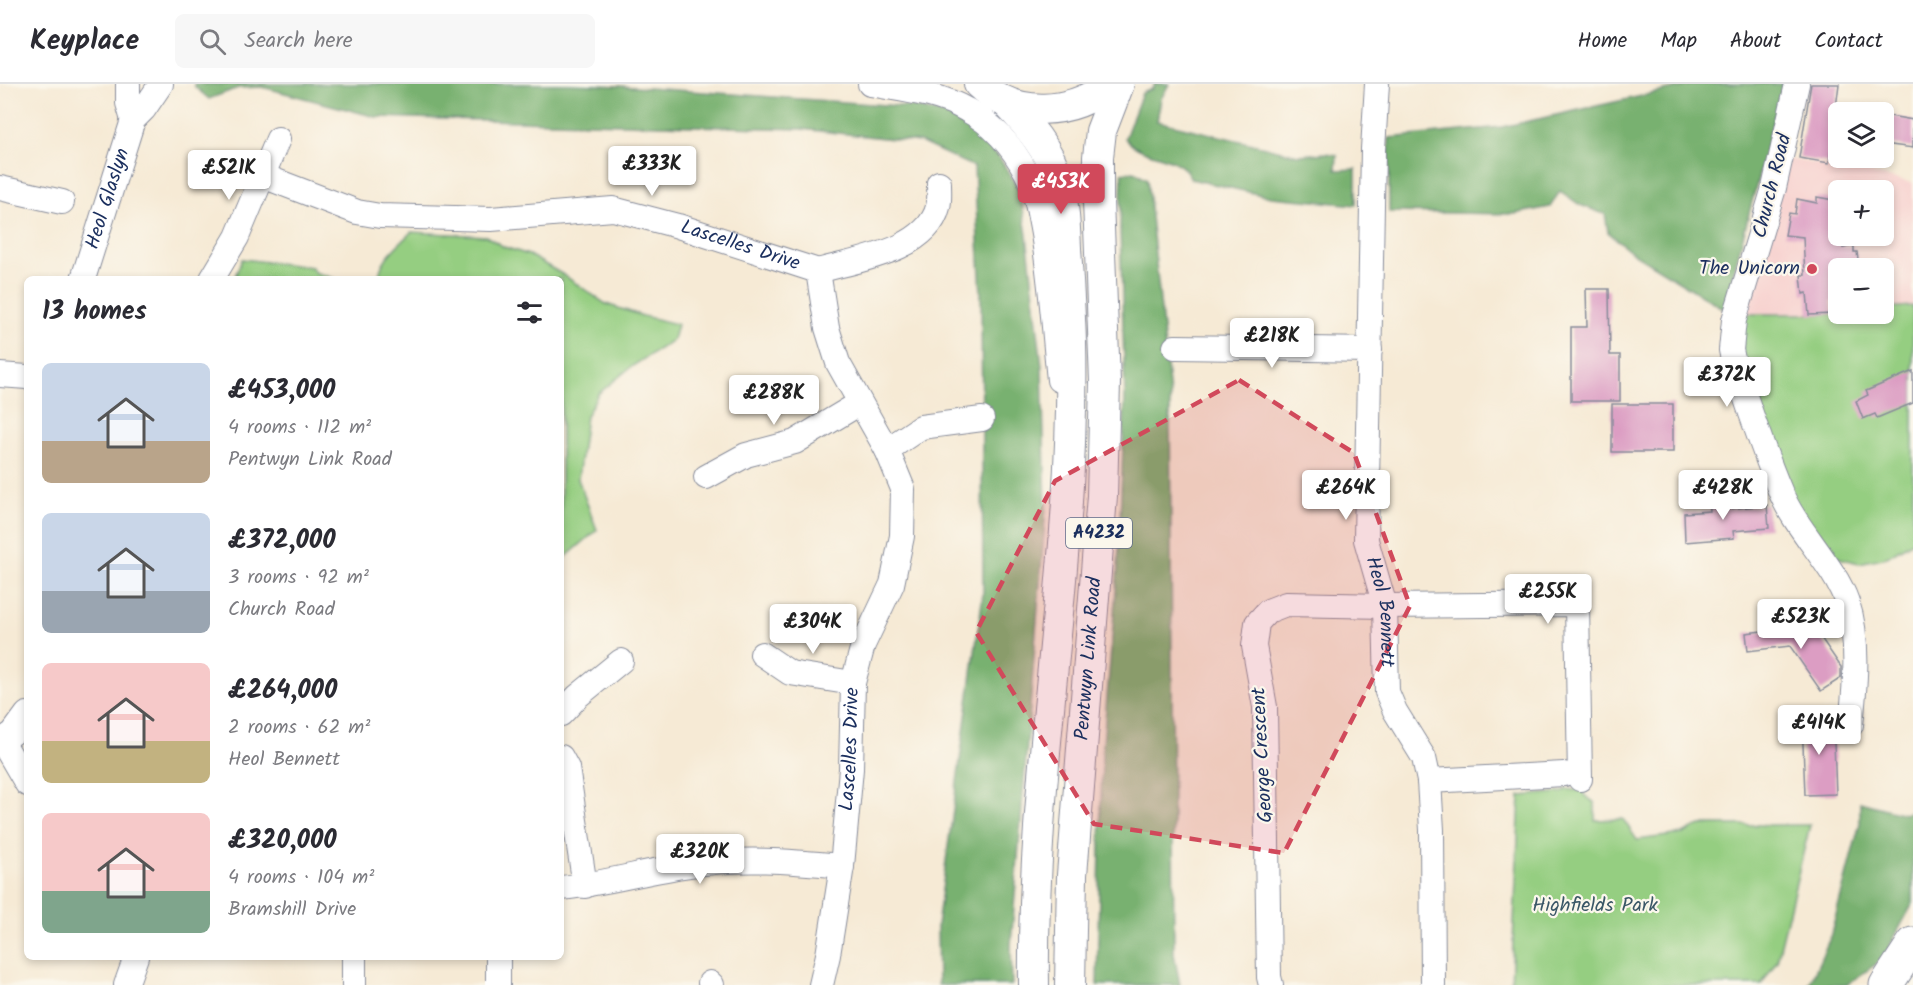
<!DOCTYPE html>
<html lang="en">
<head>
<meta charset="utf-8">
<style>
	body { margin:0; font-family:Kalam,sans-serif; background:#f7f7f7; color:#2b2b33; height:100vh; display:flex; flex-direction:column; font-size:22px; white-space:nowrap }
	* { box-sizing:border-box; margin:0 }
	p { font-size:20px; color:#7c7c81 }
	.icon { flex:none; width:33px; height:33px; fill:none; stroke:currentColor; stroke-width:2; stroke-linecap:round; stroke-linejoin:round }
	.map { position:relative; flex:1; overflow:hidden }
	.side { position:absolute; left:24px; top:192px; width:540px; height:684px; display:flex; flex-direction:column; background:#fff; border-radius:9px; box-shadow:0 3px 9px #0003 }
	.side>* { flex:none }
	.tools { position:absolute; left:1828px; top:18px; display:grid; gap:12px }
	.tools a { display:grid; place-items:center; width:66px; height:66px; border-radius:9px; background:#fff; box-shadow:0 3px 9px #0003; font-size:30px }
	.price { position:absolute; translate:-50% -51px; padding:0 14px; border-radius:6px; background:#fff; color:#222; font-size:20px; line-height:39px; filter:drop-shadow(0 2px 3px #0008) }
	.price::after { content:''; position:absolute; left:50%; top:36px; width:18px; height:14px; margin-left:-9px; background:inherit; clip-path:polygon(0 0,100% 0,50% 100%) }
	.price.current { background:#d1495b; color:#fff }
	ul { padding:0; list-style:none }
	li { display:flex; align-items:center; gap:18px; height:150px; padding:0 18px }
	li span { display:grid; place-items:center; flex:none; width:168px; height:120px; border-radius:9px; color:#555 }
	li>.icon { margin-inline-start:auto }
	span .icon { width:72px; height:72px; fill:#fffc; stroke-width:1 }
	li b { font-size:26px }
	h2 { display:flex; justify-content:space-between; align-items:center; height:72px; padding:0 18px; font-size:26px }
	header { display:flex; align-items:center; gap:36px; box-sizing:border-box; height:84px; padding:0 30px; background:#fff; border-bottom:2px solid #e1e1e2 }
	header strong { font-size:28px }
	nav { display:flex; gap:33px; margin-inline-start:auto; font-size:21px }
	.search { width:420px; height:54px; background:#f7f7f7; display:flex; align-items:center; gap:15px; box-sizing:border-box; padding:0 21px; border-radius:9px; color:#7c7c81; font-size:22px }
	.map>svg:first-child { display:block }
	.built { fill:#f7d0ce; fill-rule:evenodd }
	.green { fill:#95ce81; stroke:#587e70; stroke-width:1.5 }
	.forest { fill:#78b16f; stroke:#4a7066; stroke-width:1.5 }
	.building { fill:#dc9dc3 }
	.lines { fill:none; stroke-linecap:round; stroke-linejoin:round }
	.minor-casing { stroke:#888c9a; stroke-width:26 }
	.major-casing { stroke:#888c9a; stroke-width:32 }
	.highway-casing { stroke:#888c9a; stroke-width:35 }
	.minor { stroke:#fff; stroke-width:24 }
	.major { stroke:#fff; stroke-width:30 }
	.highway { stroke:#fff; stroke-width:33 }
	.marked { fill:#d1495b; fill-opacity:0.2; stroke:#d1495b; stroke-width:4.5; stroke-dasharray:12 8; stroke-linejoin:round }
	.poi-dot { fill:#d1495b; stroke:#fbf7ec; stroke-width:2 }
	.labels { text-anchor:middle; dominant-baseline:central; stroke-width:4.5; stroke-linejoin:round; paint-order:stroke }
	.shield { fill:#fbf7ec; stroke:#5e6b89; stroke-width:1.5 }
	.shield-label { font-size:18px; font-weight:bold; fill:#1b2f5e }
	.street-label { font-size:20px; fill:#1b2f5e; stroke:#fbf7ec }
	.poi-label { font-size:20px; fill:#1b2f5e; stroke:#fbf7ec; text-anchor:end }
	.park-label { font-size:20px; fill:#3a5767; stroke:#fbf7ec }
</style>
</head>
<body>
<header>
<strong>Keyplace</strong>
<div class="search"><svg class="icon" aria-label="search" viewBox="0 0 24 24"><circle cx="10" cy="10" r="6"/><path d="M15 15l6 6"/></svg>Search here</div>
<nav><a>Home</a><a>Map</a><a>About</a><a>Contact</a></nav>
</header>
<div class="map">
<svg width="1913" height="901" viewBox="0 0 1913 901">
	<rect width="100%" height="100%" fill="#fbf7ec"/>
	<filter id="ink" filterUnits="userSpaceOnUse"><feTurbulence type="fractalNoise" baseFrequency=".0167" numOctaves="2"/><feDisplacementMap in="SourceGraphic" scale="12" xChannelSelector="R" yChannelSelector="G"/><feConvolveMatrix kernelMatrix="1 2 1 2 8 2 1 2 1" color-interpolation-filters="sRGB"/></filter>
	<filter id="wash" filterUnits="userSpaceOnUse"><feTurbulence type="fractalNoise" baseFrequency=".008" numOctaves="4" result="noise"/><feDisplacementMap in="SourceGraphic" scale="24" xChannelSelector="R" yChannelSelector="G"/><feGaussianBlur stdDeviation="1.35" result="paint"/><feColorMatrix in="noise" values="0 0 0 0 0 0 0 0 0 0 0 0 0 0 0 0 0 1.4 0 .05"/><feComposite in="paint" operator="in"/></filter>
	<g filter="url(#wash)">
		<rect width="100%" height="100%" fill="#f6ead5"/>
		<path class="built" d="M1787 75 1857 86 1913 99V222L1884 224V184H1839V227L1833 228V230L1809 231 1745 230ZM1839 106H1884V152H1839Z"/>
		<path class="green" d="M411 148 486 152 504 163 529 171 565 192 606 220 643 232 677 240 673 256 631 283 598 310 586 332 578 395 597 446 561 477V195H379C379 175 398 162 411 148Z
			M242 175 312 183 314 188 336 195H234Z
			M1913 222V457L1887 473 1859 479 1839 474 1820 463 1790 411 1741 276 1744 230H1832V228L1839 227V230H1884V224Z
			M1566 705 1583 707 1584 711 1595 719V736L1623 735 1637 756 1683 750 1700 741H1810L1777 877 1761 901H1511L1520 712 1564 708Z"/>
		<path class="forest" d="M194 0H568L620 2 914 23 947 31 972 48 1000 75 1020 106 1027 151 1042 283 1046 423 1011 861 1012 901H938L937 842 983 510 981 210 974 83 920 58 801 45 376 33 262 3 238 4 209 15 195 3Z
			M1155 0H1169L1161 15 1157 37 1298 71 1327 69 1337 71 1336 86 1356 85V121L1271 113 1191 95C1180 68 1142 76 1125 54L1142 9 1152 5Z
			M1696 0H1783L1724 225 1633 169 1608 148 1605 130 1580 121 1560 107 1550 123 1514 130 1389 128V54L1502 43Z
			M1134 87 1147 95 1170 310 1174 870 1180 901H1097L1102 672 1118 482 1125 313 1120 144 1122 89Z
			M1860 718 1904 730 1913 726V819L1882 876 1846 901H1809L1830 854 1860 739Z"/>
		<g id="blocks">
			<path class="building" d="M1811 0H1839L1829 79 1799 74Z
				M1884 31 1913 36V64L1884 60Z
				M1817 113 1839 117V152H1845L1843 164 1854 162V168H1857L1859 184H1839V217H1831L1833 230 1809 231 1807 209 1803 210 1801 191H1805L1803 153 1785 151 1789 129 1795 130 1797 115 1817 119Z
				M1586 205H1609L1610 271H1620V317H1571V243H1587Z
				M1913 287V319L1877 334 1875 330 1863 335 1856 317 1868 311 1866 307Z
				M1612 320H1673V368H1612Z
				M1727 415 1728 425 1767 421 1769 444 1733 447 1734 454 1685 458 1684 429 1710 427 1709 416Z
				M1806 532 1841 583V594L1821 607 1790 562 1748 567 1746 549 1788 544Z
				M1833 633 1836 710 1805 711 1802 635Z"/>
		</g>
	</g>
	<g filter="url(#ink)">
		<use href="#blocks" fill-opacity="0" stroke="#888c9a" stroke-width="1.5"/>
		<g class="lines">
			<defs>
				<g id="minor">
					<path d="M128 0V19L133 36"/>
					<path d="M870 0C903 6 938 9 967 26 992 39 1013 63 1026 88 1036 107 1039 129 1043 150 1051 198 1054 247 1059 296"/>
					<path id="s1" d="M1377 0 1373 65 1366 456 1385 522 1387 608 1395 627 1424 674 1429 697 1432 746 1433 901"/>
					<path d="M1797 0 1774 104 1734 236 1731 266 1734 280C1749 323 1763 367 1781 409 1797 447 1834 481 1847 518 1860 556 1855 602 1851 641"/>
					<path id="s2" d="M263 92 357 128 380 132 491 135 613 125 678 142 818 187 827 244 838 279 887 366"/>
					<path d="M0 104 62 118"/>
					<path d="M818 187C856 176 927 167 938 123 940 116 939 107 939 99"/>
					<path id="s3" d="M83 195 133 36 144 25 161 0"/>
					<path d="M212 195 237 153 278 55"/>
					<path d="M1175 263 1370 266"/>
					<path d="M0 291 27 293"/>
					<path d="M706 393 746 371 795 358 860 319"/>
					<path d="M762 570 790 589 853 599"/>
					<path d="M561 630 578 612 621 577"/>
					<path d="M2 657 27 700"/>
					<path d="M0 658 13 649 27 630"/>
					<path d="M561 673 567 684 585 802"/>
					<path d="M1429 697 1564 690"/>
					<path d="M561 804C604 800 646 787 689 781 742 773 789 777 842 782"/>
					<path d="M498 873V901"/>
					<path d="M710 899 712 901"/>
					<path d="M126 901 136 873"/>
					<path d="M354 901V873"/>
					<path id="s4" d="M821 901 828 871 842 782 851 685 853 599 863 561 892 500 902 452 903 405 887 366 921 343 982 335"/>
					<path d="M1271 901 1269 893 1265 623 1254 562 1257 539 1268 527 1286 520 1385 522 1577 520 1580 695"/>
				</g>
				<g id="major">
					<path d="M979 0C1016 35 1072 31 1110 0"/>
					<path d="M1006 18C1027 40 1050 66 1058 96 1064 118 1065 141 1066 164 1068 196 1070 227 1071 259 1076 474 1031 686 1034 901"/>
					<path id="s5" d="M1070 901 1072 791 1102 412 1105 298 1098 117V73L1101 47 1119 0"/>
				</g>
				<path id="highway" d="M1886 901 1913 860"/>
			</defs>
			<use href="#minor" class="minor-casing"/>
			<use href="#major" class="major-casing"/>
			<use href="#highway" class="highway-casing"/>
			<use href="#minor" class="minor"/>
			<use href="#major" class="major"/>
			<use href="#highway" class="highway"/>
		</g>
	</g>
	<path class="marked" d="M1239 296 1354 369 1410 522 1284 769 1094 740 976 548 1055 397Z"/>
	<circle class="poi-dot" cx="1812" cy="185" r="6"/>
	<g class="labels">
		<rect class="shield" x="1066" y="434" width="66" height="30" rx="4.5"/>
		<g class="shield-label">
			<text x="1099" y="449">A4232</text>
		</g>
		<g class="street-label">
			<text transform="translate(1773 102) rotate(-76)">Church Road</text>
			<text stroke="none"><textPath href="#s3" startOffset="84">Heol Glaslyn</textPath></text>
			<text stroke="none"><textPath href="#s2" startOffset="490">Lascelles Drive</textPath></text>
			<text stroke="none"><textPath href="#s1" startOffset="530">Heol Bennett</textPath></text>
			<text stroke="none"><textPath href="#s5" startOffset="327">Pentwyn Link Road</textPath></text>
			<text stroke="none"><textPath href="#s4" startOffset="238">Lascelles Drive</textPath></text>
			<text transform="translate(1263 671) rotate(-93)">George Crescent</text>
		</g>
		<g class="poi-label">
			<text x="1800" y="185">The Unicorn</text>
		</g>
		<g class="park-label">
			<text x="1595" y="822">Highfields Park</text>
		</g>
	</g>
</svg>
<div class="tools">
<a><svg class="icon" aria-label="layers" viewBox="0 0 24 24"><path d="M12 4l9 5-9 5-9-5zM3 14l9 5 9-5"/></svg></a>
<a>+</a>
<a>−</a>
</div>
<b class="price" style="left:652px;top:113px">£333K</b>
<b class="price" style="left:229px;top:117px">£521K</b>
<b class="price current" style="left:1061px;top:131px">£453K</b>
<b class="price" style="left:1272px;top:285px">£218K</b>
<b class="price" style="left:1727px;top:324px">£372K</b>
<b class="price" style="left:774px;top:342px">£288K</b>
<b class="price" style="left:1346px;top:437px">£264K</b>
<b class="price" style="left:1723px;top:437px">£428K</b>
<b class="price" style="left:1548px;top:541px">£255K</b>
<b class="price" style="left:1801px;top:566px">£523K</b>
<b class="price" style="left:813px;top:571px">£304K</b>
<b class="price" style="left:1819px;top:672px">£414K</b>
<b class="price" style="left:700px;top:801px">£320K</b>
<section class="side">
<h2>13 homes<svg class="icon" aria-label="filters" viewBox="0 0 24 24"><path d="M4 7h16M4 17h16"/><circle cx="9" cy="7" r="2"/><circle cx="15" cy="17" r="2"/></svg></h2>
<ul>
<li><span style="background:linear-gradient(#c9d6e8 65%,#b9a48a 0)"><svg class="icon" aria-label="home" viewBox="0 0 24 24"><path d="M3 11l9-7 9 7M6 9v11h12V9"/></svg></span><div><b>£453,000</b><p>4 rooms · 112 m²</p><p>Pentwyn Link Road</p></div></li>
<li><span style="background:linear-gradient(#c9d6e8 65%,#9aa5b1 0)"><svg class="icon" aria-label="home" viewBox="0 0 24 24"><path d="M3 11l9-7 9 7M6 9v11h12V9"/></svg></span><div><b>£372,000</b><p>3 rooms · 92 m²</p><p>Church Road</p></div></li>
<li><span style="background:linear-gradient(#f6c9c9 65%,#c2b280 0)"><svg class="icon" aria-label="home" viewBox="0 0 24 24"><path d="M3 11l9-7 9 7M6 9v11h12V9"/></svg></span><div><b>£264,000</b><p>2 rooms · 62 m²</p><p>Heol Bennett</p></div></li>
<li><span style="background:linear-gradient(#f6c9c9 65%,#7fa58c 0)"><svg class="icon" aria-label="home" viewBox="0 0 24 24"><path d="M3 11l9-7 9 7M6 9v11h12V9"/></svg></span><div><b>£320,000</b><p>4 rooms · 104 m²</p><p>Bramshill Drive</p></div></li>
</ul>
</section>
</div>
</body>
</html>
